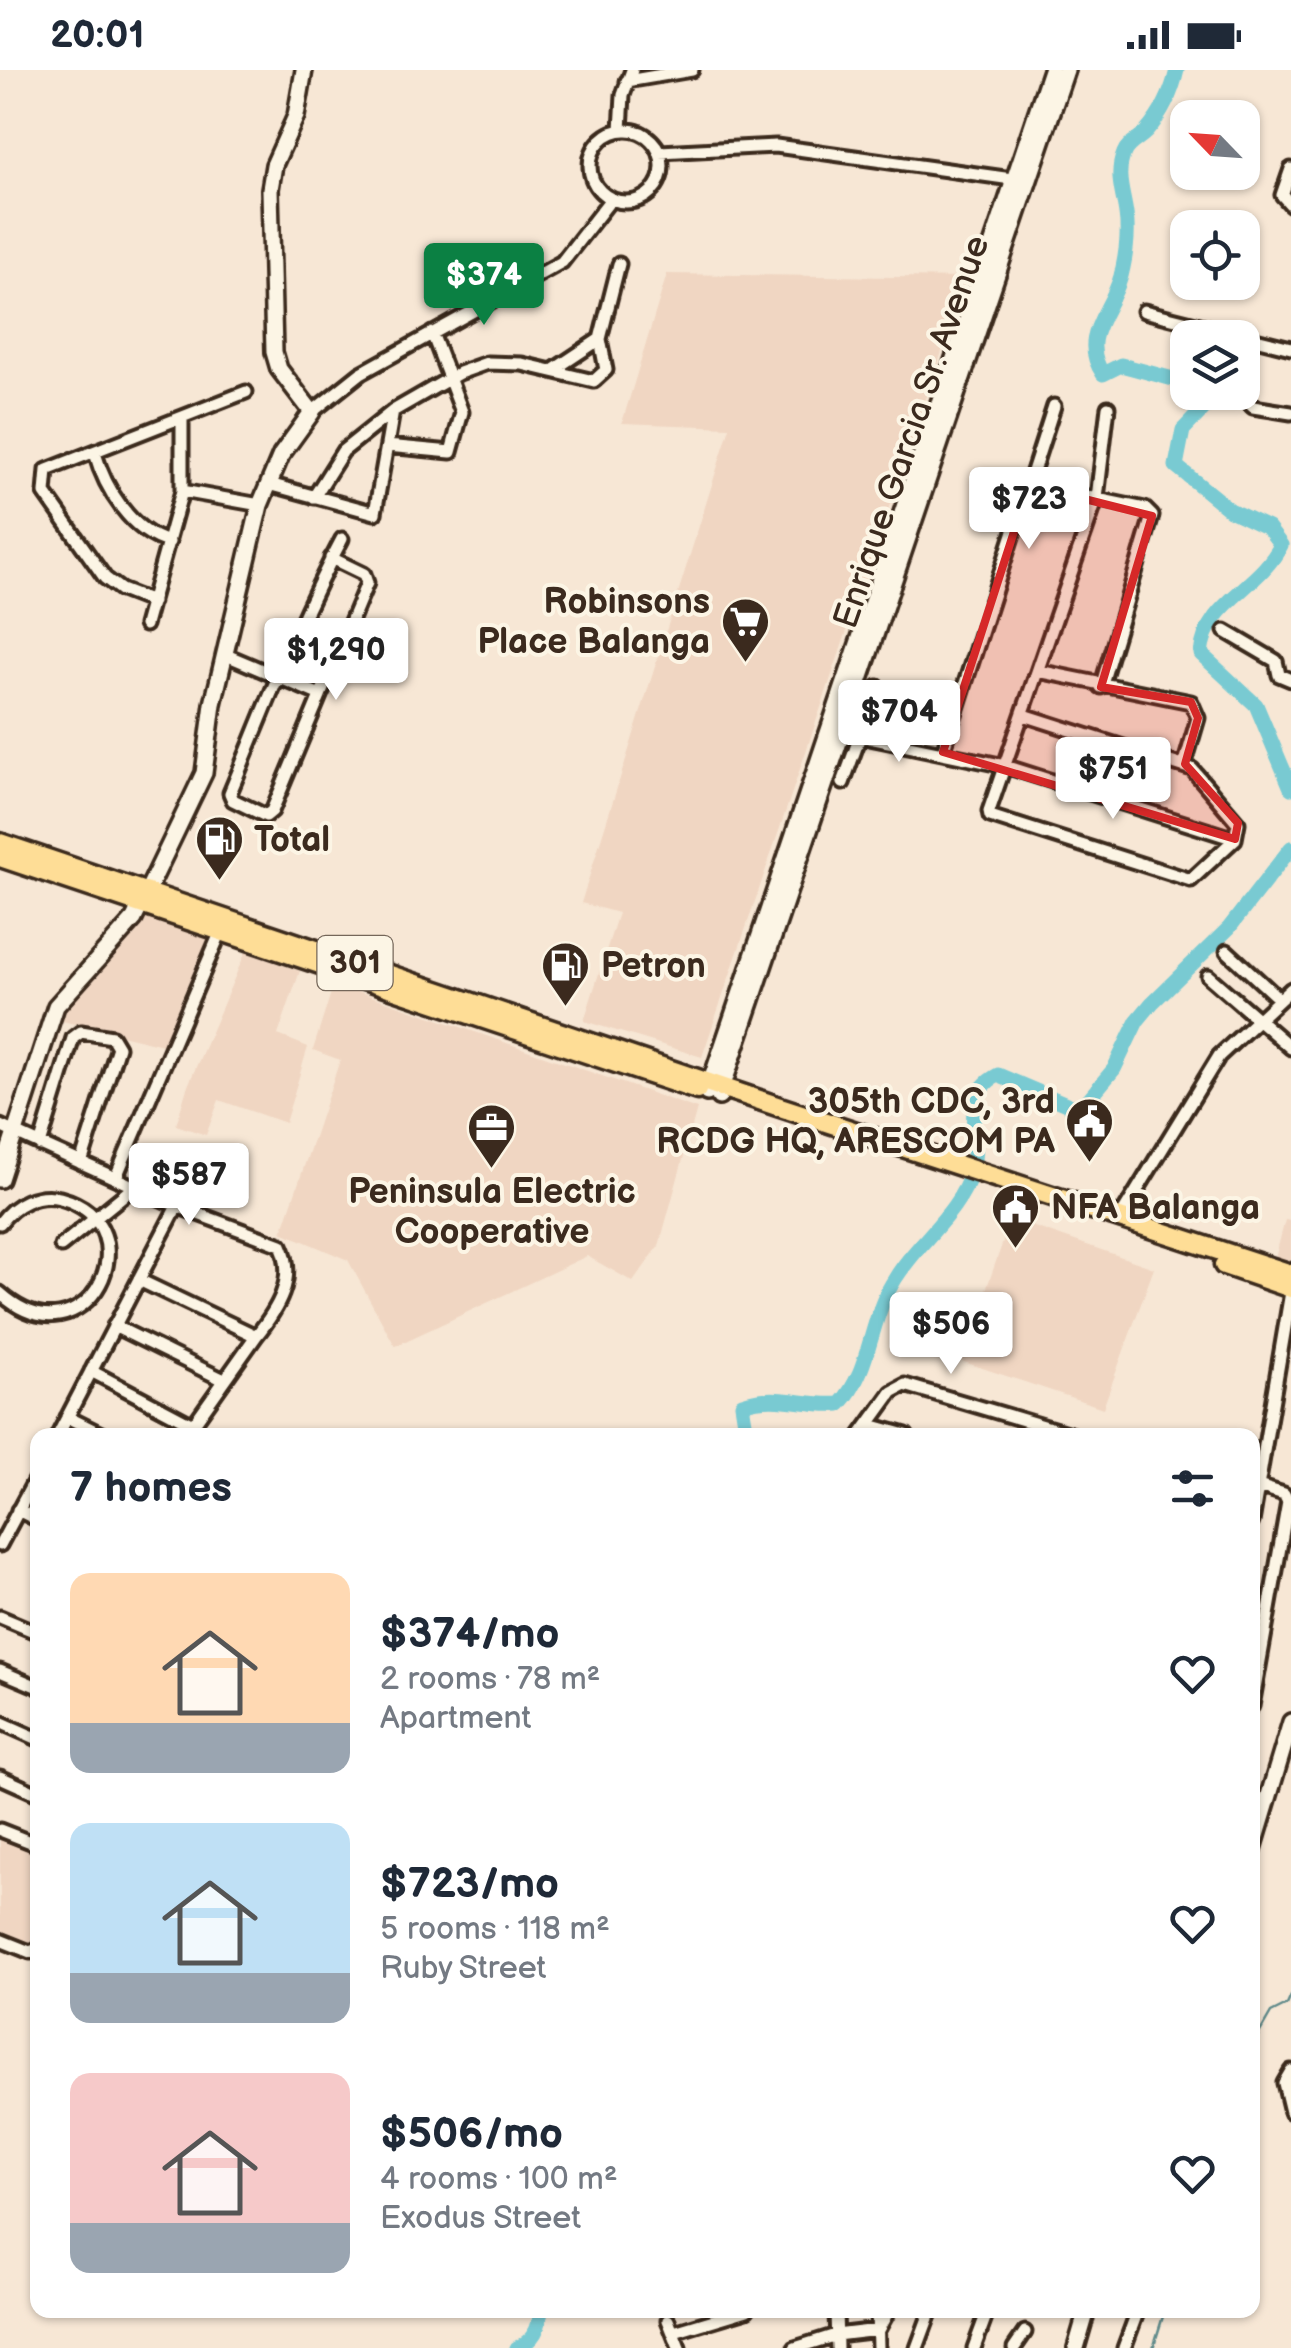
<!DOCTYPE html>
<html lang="en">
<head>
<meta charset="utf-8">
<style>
	body { margin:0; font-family:"Balsamiq Sans",sans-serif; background:#f2f2f3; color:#1f2937; height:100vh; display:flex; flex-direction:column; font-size:38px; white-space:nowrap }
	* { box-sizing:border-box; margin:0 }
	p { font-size:32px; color:#747a83 }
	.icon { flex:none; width:55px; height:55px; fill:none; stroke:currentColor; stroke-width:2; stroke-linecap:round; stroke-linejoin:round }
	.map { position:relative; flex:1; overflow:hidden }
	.sheet { position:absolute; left:30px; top:1358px; width:1230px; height:890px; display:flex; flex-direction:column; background:#fff; border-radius:20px; box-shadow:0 2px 8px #0004 }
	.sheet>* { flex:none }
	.needle { width:65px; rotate:295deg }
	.controls { position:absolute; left:1170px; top:30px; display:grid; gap:20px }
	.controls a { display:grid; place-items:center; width:90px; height:90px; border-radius:20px; background:#fff; box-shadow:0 2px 8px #0004; font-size:50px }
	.price { position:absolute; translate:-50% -85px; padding:0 22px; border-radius:10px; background:#fff; color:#222; font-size:32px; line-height:65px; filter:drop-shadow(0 2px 5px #0008) }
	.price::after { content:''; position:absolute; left:50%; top:60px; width:30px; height:22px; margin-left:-15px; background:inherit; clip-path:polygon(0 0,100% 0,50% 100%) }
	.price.active { background:#0b8043; color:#fff }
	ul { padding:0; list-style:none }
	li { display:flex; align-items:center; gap:30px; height:250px; padding:0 40px }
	li span { display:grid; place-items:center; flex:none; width:280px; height:200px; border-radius:20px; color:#555 }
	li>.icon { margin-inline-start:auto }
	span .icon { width:120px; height:120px; fill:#fffc; stroke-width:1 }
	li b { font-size:42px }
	h2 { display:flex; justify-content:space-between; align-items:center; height:120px; padding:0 40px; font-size:42px }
	.status { display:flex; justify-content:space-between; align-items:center; height:70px; padding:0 50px; background:#fff; direction:ltr }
	.status svg { height:28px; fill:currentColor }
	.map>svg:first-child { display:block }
	.built { fill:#f0d6c2 }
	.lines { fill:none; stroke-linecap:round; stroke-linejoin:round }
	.stream { stroke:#608a8a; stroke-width:2.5 }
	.river { stroke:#79cad2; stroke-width:15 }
	.street-casing { stroke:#3b2a1e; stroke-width:19 }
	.secondary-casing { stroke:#3b2a1e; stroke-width:22 }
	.primary-casing { stroke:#3b2a1e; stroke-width:25 }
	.street { stroke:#fcf5e5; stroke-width:11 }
	.secondary { stroke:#fcf5e5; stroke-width:15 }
	.primary { stroke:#fedd96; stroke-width:18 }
	.marked { fill:#d62828; fill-opacity:0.2; stroke:#d62828; stroke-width:8; stroke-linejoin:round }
	.labels { text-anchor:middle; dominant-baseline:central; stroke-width:8; stroke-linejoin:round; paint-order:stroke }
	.shield { fill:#fcf5e5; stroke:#75675a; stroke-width:2.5 }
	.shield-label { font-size:32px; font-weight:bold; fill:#3b2a1e }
	.street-label { font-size:35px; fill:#3b2a1e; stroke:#fcf5e5 }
	.poi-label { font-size:35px; font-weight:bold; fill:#3b2a1e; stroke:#fcf5e5; text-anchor:start }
</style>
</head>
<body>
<div class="status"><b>20:01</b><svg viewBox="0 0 49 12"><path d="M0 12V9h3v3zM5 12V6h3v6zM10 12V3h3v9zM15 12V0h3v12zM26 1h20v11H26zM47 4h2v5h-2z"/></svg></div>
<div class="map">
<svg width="1291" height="2278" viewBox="0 0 1291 2278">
	<rect width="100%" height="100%" fill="#f7e7d5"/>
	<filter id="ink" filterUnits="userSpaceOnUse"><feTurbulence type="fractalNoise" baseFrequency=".01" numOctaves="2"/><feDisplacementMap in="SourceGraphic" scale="20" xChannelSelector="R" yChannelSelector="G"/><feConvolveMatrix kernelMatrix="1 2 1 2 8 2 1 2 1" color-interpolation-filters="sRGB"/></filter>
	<g filter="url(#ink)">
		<path class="built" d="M667 204 967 208 702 987 584 951 618 843 581 833 730 357 622 353Z
			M140 847 213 870 167 976 54 949Z
			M246 881 300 901 278 965 308 977 285 1053 219 1030 206 1065 176 1055 187 1018Z
			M334 913 697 1039 659 1176 633 1212 587 1186 395 1276 348 1190 282 1162 340 990 313 980Z
			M1011 1149 1154 1198 1103 1338 961 1291Z
			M1285 1150 1291 1151V1206L1272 1200Z
			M0 1767 37 1779V1834L31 1875 0 1864Z"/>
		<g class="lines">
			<path class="stream" d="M1252 1976 1271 1943 1287 1935 1291 1926
				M1153 2278 1165 2240"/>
			<path class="river" d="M1177 0C1172 22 1161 45 1146 62 1138 70 1128 73 1124 83 1115 105 1123 122 1126 144 1129 164 1126 186 1121 206 1111 243 1078 266 1103 304L1121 295 1188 313
				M1197 322 1207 335 1183 360 1176 396 1230 440 1268 458 1281 475C1258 520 1206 531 1201 584L1256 635 1291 718
				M747 1365 742 1334C777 1322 806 1337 840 1334 871 1300 869 1252 892 1214 915 1173 958 1146 972 1101 982 1066 957 1027 998 1005L1071 1036H1083L1114 999 1137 951 1152 933 1229 858 1291 778
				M517 2278C534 2270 539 2259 541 2240"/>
			<defs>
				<path id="street" d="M627 11 692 0
					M590 96a36 36 0 1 1 72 0a36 36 0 1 1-72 0Z
					M621 60 623 25 632 0
					M660 82 776 76 1019 110
					M1291 99 1282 125 1291 135
					M1144 241 1291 278
					M555 299 600 269
					M1238 322 1253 337 1291 343
					M312 342 361 303 562 192 611 129
					M387 376 451 382 462 342 432 263
					M95 383C105 419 132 463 169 472
					M269 414 375 443 393 341
					M1029 415 1145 439 1152 446 1101 617
					M182 421 260 435
					M314 427 343 381 393 341 459 303 487 293 522 294 594 311 606 300 600 269 619 194
					M331 488 364 504 367 513 272 741 266 746 233 730 230 723C266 637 298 551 342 469
					M152 532 121 520 105 508 45 423 47 400 246 322
					M145 555 182 421V349
					M1225 561 1276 591 1279 605 1291 610
					M224 584 318 624
					M1038 601 1191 632 1198 648 1184 696
					M1024 645 1192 699 1238 753 1235 769 1191 810 990 746 989 741 1097 428 1108 337
					M840 657 860 666 1005 696 1235 769
					M943 682 1054 336
					M843 713 878 617
					M1227 881 1279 929
					M1208 906 1291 978
					M0 1056 177 1136 58 1365
					M40 1075 73 968 81 962 112 967 118 977 81 1093
					M116 1107 221 861
					M177 1136 281 1175C297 1209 277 1240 256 1266
					M1120 1148 1219 986 1291 919
					M0 1153C14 1134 37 1122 60 1128 158 1154 87 1301 0 1223
					M61 1176 135 1116
					M139 1210 256 1266 186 1365
					M114 1256 224 1310
					M91 1301 193 1355
					M67 1347 103 1365
					M870 1355 906 1365
					M861 1365 892 1322 905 1315 1074 1365
					M1252 1414 1284 1424 1288 1432 1252 1636
					M18 1440 38 1450
					M1252 1452 1291 1222
					M0 1475 38 1404
					M0 1547 38 1563
					M0 1601 38 1617
					M0 1652 38 1669
					M0 1707 38 1724
					M0 1760 38 1775
					M0 1870 30 1882 38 1879
					M1291 2001 1284 2013 1291 2042
					M836 2240 837 2278
					M877 2240 878 2278
					M668 2250 679 2278
					M674 2262 747 2240
					M795 2278 836 2265 878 2260 889 2240
					M917 2278 931 2240
					M974 2278 988 2240
					M1014 2278 1025 2262
					M1124 2278 1138 2240"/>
				<path id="secondary" d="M707 1023 1051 0
					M719 1027 1066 0
					M0 1109 56 936 134 849 204 703 213 634 260 435 281 385 312 342 279 299 274 282 270 119 274 95 296 46 304 0
					M1252 1782 1291 1652
					M1076 2278 1087 2240"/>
				<path id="primary" d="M0 773 780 1037 1291 1204
					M0 787 697 1020
					M1224 1195 1291 1218"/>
			</defs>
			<use href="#street" class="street-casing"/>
			<use href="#secondary" class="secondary-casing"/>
			<use href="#primary" class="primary-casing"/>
			<use href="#street" class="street"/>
			<use href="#secondary" class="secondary"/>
			<use href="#primary" class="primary"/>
		</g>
	</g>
	<path class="marked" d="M1029 415 1152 446 1101 617 1191 632 1198 648 1185 694 1238 753 1235 769 943 682Z"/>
	<defs>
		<symbol id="supermarket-pin" viewBox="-11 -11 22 30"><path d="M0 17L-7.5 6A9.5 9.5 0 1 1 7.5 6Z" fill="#3b2a1e" stroke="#fcf5e5"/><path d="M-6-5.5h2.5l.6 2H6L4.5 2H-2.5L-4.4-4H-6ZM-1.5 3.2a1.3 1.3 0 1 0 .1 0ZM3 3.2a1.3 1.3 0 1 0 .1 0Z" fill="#fff"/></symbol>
		<symbol id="fuel-pin" viewBox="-11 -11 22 30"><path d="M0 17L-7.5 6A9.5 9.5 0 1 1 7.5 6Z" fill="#3b2a1e" stroke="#fcf5e5"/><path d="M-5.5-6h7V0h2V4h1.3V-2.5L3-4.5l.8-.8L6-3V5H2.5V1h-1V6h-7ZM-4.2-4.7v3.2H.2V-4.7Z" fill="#fff"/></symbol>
		<symbol id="civic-pin" viewBox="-11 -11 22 30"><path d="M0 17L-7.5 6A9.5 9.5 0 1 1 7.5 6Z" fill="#3b2a1e" stroke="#fcf5e5"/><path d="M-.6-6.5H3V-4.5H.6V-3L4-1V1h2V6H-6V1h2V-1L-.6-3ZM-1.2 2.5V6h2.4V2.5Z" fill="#fff"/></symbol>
		<symbol id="office-pin" viewBox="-11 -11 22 30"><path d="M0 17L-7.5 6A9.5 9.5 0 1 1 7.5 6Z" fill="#3b2a1e" stroke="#fcf5e5"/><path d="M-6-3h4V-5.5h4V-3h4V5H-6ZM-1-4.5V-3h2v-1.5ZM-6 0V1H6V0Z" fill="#fff"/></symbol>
	</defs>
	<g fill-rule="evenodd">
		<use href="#supermarket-pin" x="718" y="524" width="55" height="75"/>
		<use href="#fuel-pin" x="192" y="742" width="55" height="75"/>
		<use href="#fuel-pin" x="538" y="868" width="55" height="75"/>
		<use href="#civic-pin" x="1062" y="1024" width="55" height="75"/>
		<use href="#office-pin" x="464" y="1030" width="55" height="75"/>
		<use href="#civic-pin" x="988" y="1110" width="55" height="75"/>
	</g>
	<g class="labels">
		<rect class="shield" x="317.5" y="866" width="75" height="54" rx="8"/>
		<g class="shield-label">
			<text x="355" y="893">301</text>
		</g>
		<g class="street-label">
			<text transform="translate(912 362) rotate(-71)">Enrique Garcia Sr. Avenue</text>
		</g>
		<g class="poi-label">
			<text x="710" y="532" text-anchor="end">Robinsons<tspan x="710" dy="40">Place Balanga</tspan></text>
			<text x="254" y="770">Total</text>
			<text x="601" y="896">Petron</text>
			<text x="1055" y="1032" text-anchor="end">305th CDC, 3rd<tspan x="1055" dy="40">RCDG HQ, ARESCOM PA</tspan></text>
			<text x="492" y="1122" text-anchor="middle">Peninsula Electric<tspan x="492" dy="40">Cooperative</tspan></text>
			<text x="1051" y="1138">NFA Balanga</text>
		</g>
	</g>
</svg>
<div class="controls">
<a><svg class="needle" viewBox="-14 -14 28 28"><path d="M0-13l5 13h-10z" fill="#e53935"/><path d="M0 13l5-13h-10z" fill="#747a83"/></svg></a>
<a><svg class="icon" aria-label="locate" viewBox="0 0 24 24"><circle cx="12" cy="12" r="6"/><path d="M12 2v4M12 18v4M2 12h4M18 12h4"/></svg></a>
<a><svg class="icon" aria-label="layers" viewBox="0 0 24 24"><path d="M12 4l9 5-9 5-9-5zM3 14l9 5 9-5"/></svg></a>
</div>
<b class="price active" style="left:484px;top:258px">$374</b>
<b class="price" style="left:1029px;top:482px">$723</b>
<b class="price" style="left:336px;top:633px">$1,290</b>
<b class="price" style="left:899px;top:695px">$704</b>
<b class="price" style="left:1113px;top:752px">$751</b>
<b class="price" style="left:189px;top:1158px">$587</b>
<b class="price" style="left:951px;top:1307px">$506</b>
<section class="sheet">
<h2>7 homes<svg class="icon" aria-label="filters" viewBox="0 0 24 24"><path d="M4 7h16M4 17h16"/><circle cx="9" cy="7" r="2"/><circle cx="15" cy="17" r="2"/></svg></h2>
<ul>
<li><span style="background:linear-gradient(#ffd9b3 75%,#9aa5b1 0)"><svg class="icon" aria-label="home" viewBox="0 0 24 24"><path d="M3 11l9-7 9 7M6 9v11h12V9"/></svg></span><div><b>$374/mo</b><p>2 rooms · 78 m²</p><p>Apartment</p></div><svg class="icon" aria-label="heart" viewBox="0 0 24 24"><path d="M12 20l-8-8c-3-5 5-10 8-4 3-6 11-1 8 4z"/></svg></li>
<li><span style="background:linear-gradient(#bfe0f5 75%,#9aa5b1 0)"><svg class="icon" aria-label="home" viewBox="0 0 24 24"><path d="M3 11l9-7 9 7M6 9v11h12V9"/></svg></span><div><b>$723/mo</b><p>5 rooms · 118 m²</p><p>Ruby Street</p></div><svg class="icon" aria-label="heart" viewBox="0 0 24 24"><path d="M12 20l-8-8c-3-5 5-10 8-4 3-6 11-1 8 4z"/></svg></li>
<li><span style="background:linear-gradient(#f6c9c9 75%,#9aa5b1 0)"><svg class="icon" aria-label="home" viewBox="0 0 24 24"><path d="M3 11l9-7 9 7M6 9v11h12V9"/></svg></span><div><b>$506/mo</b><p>4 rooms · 100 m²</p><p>Exodus Street</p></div><svg class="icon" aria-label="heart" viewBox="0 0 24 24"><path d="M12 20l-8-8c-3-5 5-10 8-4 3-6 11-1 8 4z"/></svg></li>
</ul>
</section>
</div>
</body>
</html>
